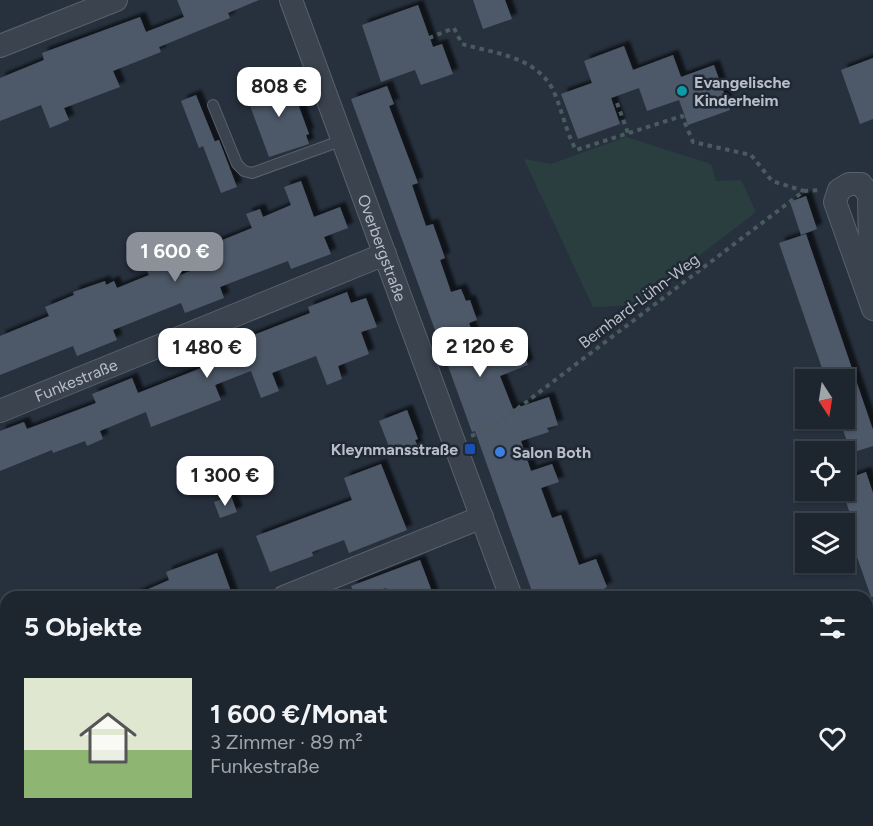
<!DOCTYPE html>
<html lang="de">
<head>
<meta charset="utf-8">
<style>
	body { margin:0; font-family:Figtree,sans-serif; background:#2a313a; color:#f1f3f6; height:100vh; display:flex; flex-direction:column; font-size:22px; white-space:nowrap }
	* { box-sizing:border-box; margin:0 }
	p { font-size:20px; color:#a0a5aa }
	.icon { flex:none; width:33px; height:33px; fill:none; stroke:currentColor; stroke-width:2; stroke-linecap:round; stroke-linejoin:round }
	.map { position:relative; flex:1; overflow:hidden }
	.drawer { position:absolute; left:0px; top:591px; width:873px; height:236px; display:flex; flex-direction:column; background:#1d252e; border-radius:18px 18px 0 0; box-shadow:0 2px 4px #0004,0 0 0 2px #3b424a }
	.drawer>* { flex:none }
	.needle { width:39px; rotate:168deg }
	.fabs { position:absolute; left:795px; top:369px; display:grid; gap:12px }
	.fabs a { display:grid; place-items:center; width:60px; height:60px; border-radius:0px; background:#1d252e; box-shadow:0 2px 4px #0004,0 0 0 2px #3b424a; font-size:30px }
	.price { position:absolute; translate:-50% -51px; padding:0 14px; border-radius:12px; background:#fff; color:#222; font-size:20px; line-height:39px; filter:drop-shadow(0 2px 3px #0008) }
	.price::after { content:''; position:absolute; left:50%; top:36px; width:18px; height:14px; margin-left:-9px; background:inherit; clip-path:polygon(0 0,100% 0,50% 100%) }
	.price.on { background:#8c9099; color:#fff }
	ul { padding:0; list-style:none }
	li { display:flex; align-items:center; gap:18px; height:150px; padding:0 24px }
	li span { display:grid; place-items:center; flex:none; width:168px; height:120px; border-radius:0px; color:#555 }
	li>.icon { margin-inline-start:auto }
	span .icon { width:72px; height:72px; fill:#fffc; stroke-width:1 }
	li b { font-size:26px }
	h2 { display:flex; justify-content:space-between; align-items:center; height:72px; padding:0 24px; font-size:26px }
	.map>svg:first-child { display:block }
	.green { fill:#2a3e40 }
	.building { fill:#4e5867; filter:url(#shadow) }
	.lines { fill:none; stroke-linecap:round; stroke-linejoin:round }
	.service-casing { stroke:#59616c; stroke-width:12 }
	.minor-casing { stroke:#59616c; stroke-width:24 }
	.path { stroke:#495b5e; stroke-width:4; stroke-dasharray:4.5 4.5; stroke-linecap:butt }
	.service { stroke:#3b434f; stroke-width:10 }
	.minor { stroke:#3b434f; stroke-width:22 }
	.culture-dot { fill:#0f9aa8; stroke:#202834; stroke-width:2 }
	.transit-dot { fill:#1a4fb4; stroke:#202834; stroke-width:2 }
	.shop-dot { fill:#3f7fe0; stroke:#202834; stroke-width:2 }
	.labels { text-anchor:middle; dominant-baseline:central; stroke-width:5; stroke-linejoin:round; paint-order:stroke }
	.poi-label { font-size:16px; font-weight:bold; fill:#b8bec9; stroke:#202834; text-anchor:start }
	.street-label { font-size:16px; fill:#b8bec9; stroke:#202834 }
</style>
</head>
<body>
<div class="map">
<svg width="873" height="826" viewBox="0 0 873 826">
	<defs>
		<filter id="shadow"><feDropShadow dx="5.5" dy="-5.5" stdDeviation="1.5" flood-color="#0009"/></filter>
	</defs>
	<rect width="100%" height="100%" fill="#27313e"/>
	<path class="green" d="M626 137 711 164 716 181 741 180 756 212 635 305 593 307 524 159 551 164Z"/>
	<path class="building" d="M177 0H259L228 13 230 18 159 47 161 52 113 71 120 87 64 108 69 120 50 128 41 105 0 121V78L44 60 42 53 140 17 146 32 184 17Z
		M473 0H505L512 19 483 29Z
		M418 5 433 47 442 44 453 74 421 85 415 70 381 82 362 25Z
		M624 46 633 70 673 55 681 77 714 65 730 110 688 125 679 100 647 111 639 88 611 98 620 124 578 139 561 94 592 83 584 61Z
		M873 58V119L860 124 841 70Z
		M284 77 297 101 309 134 306 135 309 144 269 157 246 95Z
		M387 86 394 104 389 106 418 183 412 185 426 226 433 224 445 258 440 260 451 292 461 289 466 301 470 300 477 320 469 323 480 351 483 350 489 364 523 351 528 365 500 376 513 409 549 397 558 425 547 428 549 432 521 441 531 471 552 464 559 482 541 488 552 518 561 515 579 565 596 559 607 587 589 597H534L475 431 472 432 351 99Z
		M196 95 215 142 210 143 219 140 237 187 221 193 203 146 199 148 181 101Z
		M301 181 314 217 340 207 348 228 324 237 331 254 291 269 288 261 220 287 224 298 185 313 181 303 113 330 117 340 77 356 73 346 0 375V336L49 316 45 307 74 295 73 292 105 281 106 285 114 281 117 288 149 275 144 264 164 257 172 278 211 263 205 247 252 228 246 214 260 209 263 217 291 205 284 187Z
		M806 196 817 229 801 235 790 202Z
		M806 234 873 430V446L851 453 839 418H844V380H826L779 243Z
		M347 292 351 303 366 298 377 327 361 332 369 354 338 366 342 379 327 385 316 356 272 373 279 391 261 398 251 371 215 385 221 400 151 427 146 412 100 431 103 439 87 446 85 441 53 453 52 450 0 471V431L24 422 27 429 96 403 92 394 132 378 138 393 206 366 200 351 239 335 241 340 310 313 308 307Z
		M407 410 418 439 415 440 418 447 393 457 379 421Z
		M381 464 407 530 349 553 344 540 312 552 313 556 270 572 256 536 352 500 344 478Z
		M866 472 873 493V597H871L848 531 855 528 844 496V480Z
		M231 496 237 512 220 518 214 502Z
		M217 553 233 597H130L169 580 166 572Z
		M420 560 434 597H390L386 588 356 597 351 586Z"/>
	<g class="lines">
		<defs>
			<path id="service" d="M213 105 237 164 244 171 252 173 343 140"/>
			<g id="minor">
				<path id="s1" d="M291 0 511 597"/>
				<path d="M0 46 116 0"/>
				<path d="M871 302 869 195 861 184H849L839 190 835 202 873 309"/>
				<path id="s2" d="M0 411 385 254"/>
				<path d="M284 597 482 517"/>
				<path d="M0 712 6 709"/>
				<path d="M591 820 593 826"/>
			</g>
		</defs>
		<use href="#service" class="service-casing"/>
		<use href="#minor" class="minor-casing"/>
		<path class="path" d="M429 38 454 28 462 44C493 53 534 56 552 88 562 108 565 130 576 150L682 116 693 142 751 155 772 181 804 191
			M617 103 628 133
			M471 436 492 428 804 191 820 190"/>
		<use href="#service" class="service"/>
		<use href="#minor" class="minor"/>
	</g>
	<circle class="culture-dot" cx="682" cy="91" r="6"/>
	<rect class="transit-dot" x="464" y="443" width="12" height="12" rx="3"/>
	<circle class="shop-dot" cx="500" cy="452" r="6"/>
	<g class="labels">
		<g class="poi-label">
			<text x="694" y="82">Evangelische<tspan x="694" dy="18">Kinderheim</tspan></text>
			<text x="458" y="449" text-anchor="end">Kleynmansstraße</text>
			<text x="512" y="452">Salon Both</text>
		</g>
		<g class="street-label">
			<text stroke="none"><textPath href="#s1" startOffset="264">Overbergstraße</textPath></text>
			<text transform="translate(639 301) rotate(-37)">Bernhard-Lühn-Weg</text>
			<text stroke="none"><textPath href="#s2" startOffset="82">Funkestraße</textPath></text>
		</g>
	</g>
</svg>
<div class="fabs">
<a><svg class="needle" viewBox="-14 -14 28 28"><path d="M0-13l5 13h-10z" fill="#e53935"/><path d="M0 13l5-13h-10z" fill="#a0a5aa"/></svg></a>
<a><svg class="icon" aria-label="locate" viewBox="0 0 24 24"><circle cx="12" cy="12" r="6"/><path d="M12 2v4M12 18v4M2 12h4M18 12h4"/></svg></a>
<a><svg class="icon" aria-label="layers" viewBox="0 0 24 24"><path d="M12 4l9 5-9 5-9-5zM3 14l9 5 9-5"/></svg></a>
</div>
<b class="price" style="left:279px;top:118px">808 €</b>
<b class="price on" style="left:175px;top:283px">1 600 €</b>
<b class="price" style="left:480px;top:378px">2 120 €</b>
<b class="price" style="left:207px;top:379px">1 480 €</b>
<b class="price" style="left:225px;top:507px">1 300 €</b>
<section class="drawer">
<h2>5 Objekte<svg class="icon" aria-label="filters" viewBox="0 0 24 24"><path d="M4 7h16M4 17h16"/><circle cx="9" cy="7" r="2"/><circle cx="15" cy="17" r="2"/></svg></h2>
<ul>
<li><span style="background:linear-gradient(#dfe7d0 60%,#8fb573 0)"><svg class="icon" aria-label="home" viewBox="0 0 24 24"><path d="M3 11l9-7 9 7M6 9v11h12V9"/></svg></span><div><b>1 600 €/Monat</b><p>3 Zimmer · 89 m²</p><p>Funkestraße</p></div><svg class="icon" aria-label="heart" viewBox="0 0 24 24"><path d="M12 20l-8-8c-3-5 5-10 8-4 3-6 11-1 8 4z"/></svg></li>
</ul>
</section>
</div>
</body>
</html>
